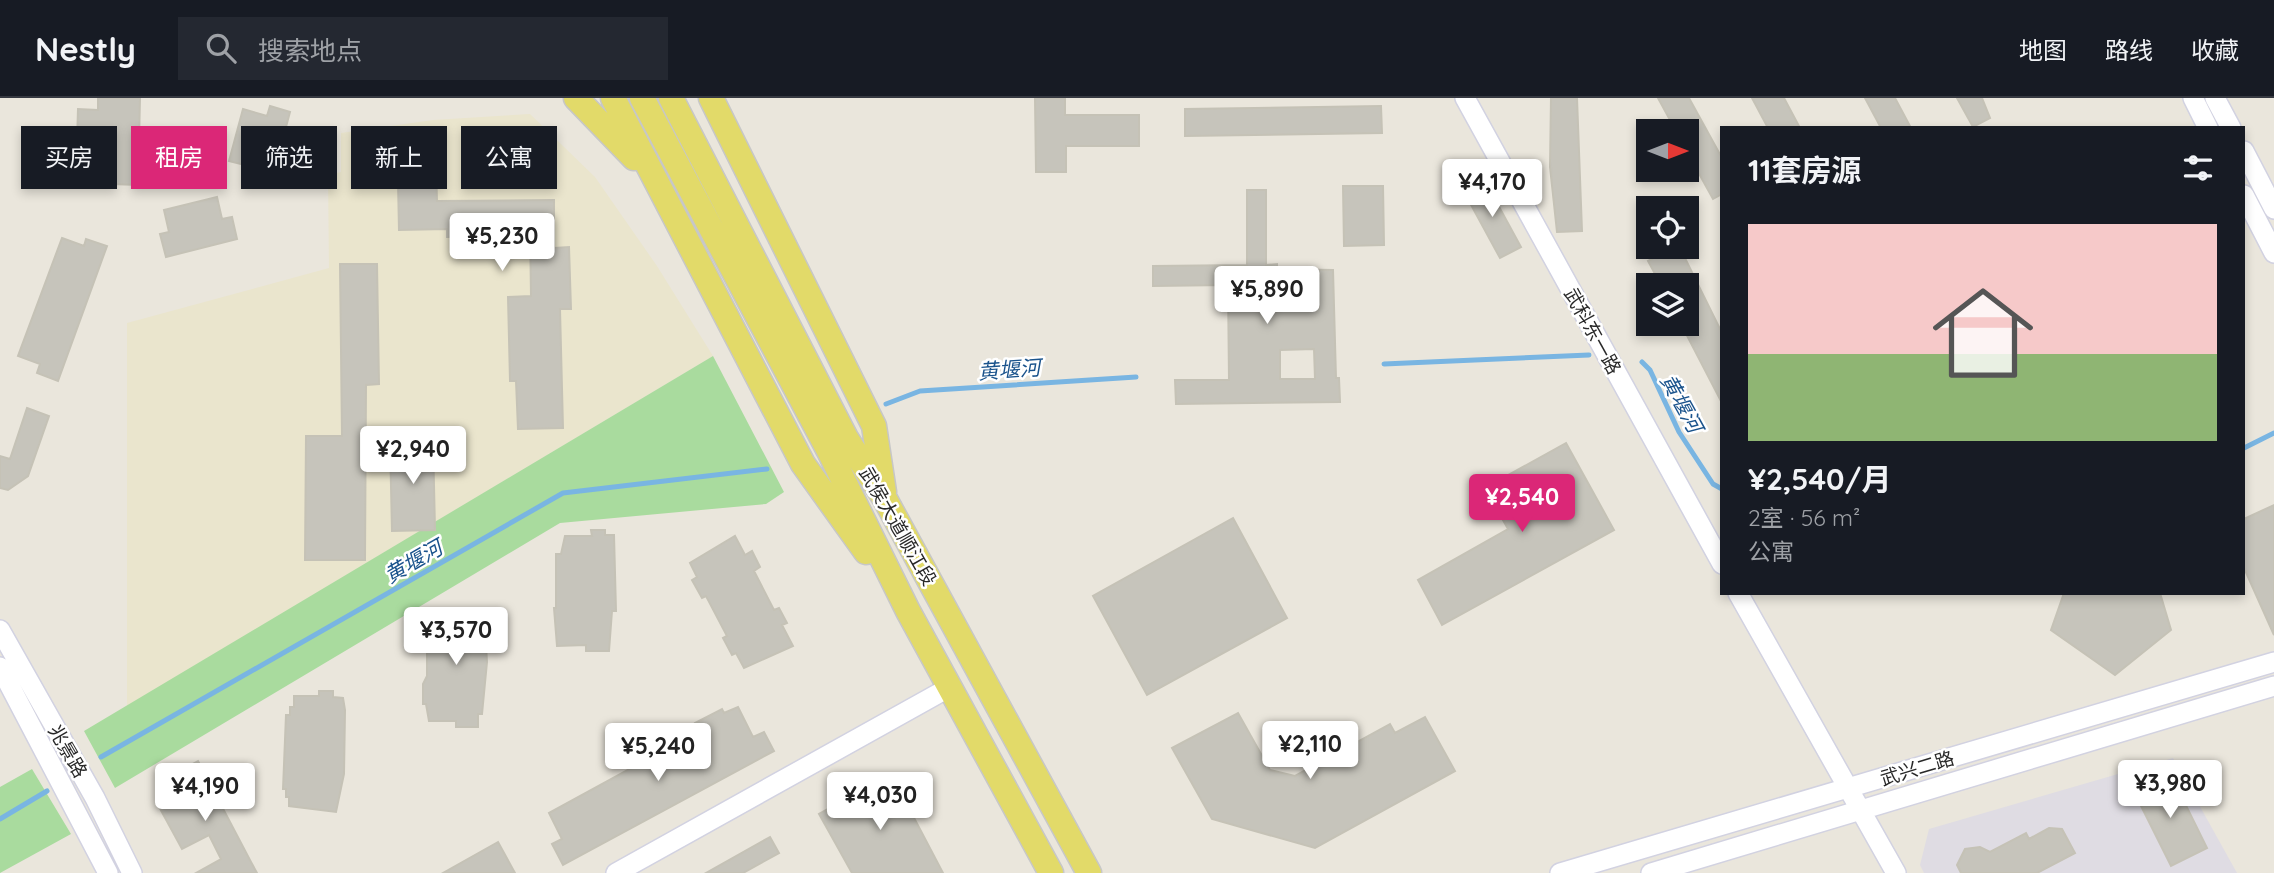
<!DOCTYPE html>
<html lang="zh">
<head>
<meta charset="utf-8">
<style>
	body { margin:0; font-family:Quicksand,"Noto Sans SC",sans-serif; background:#242831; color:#f1f3f6; height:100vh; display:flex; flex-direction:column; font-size:26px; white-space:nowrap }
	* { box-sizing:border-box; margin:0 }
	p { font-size:23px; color:#9ea1a6 }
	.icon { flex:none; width:38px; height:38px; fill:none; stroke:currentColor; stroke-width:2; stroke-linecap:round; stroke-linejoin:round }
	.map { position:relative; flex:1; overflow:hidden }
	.drawer { position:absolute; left:1720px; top:28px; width:525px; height:469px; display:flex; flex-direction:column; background:#171b24; border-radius:0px; box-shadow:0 4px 10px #0003 }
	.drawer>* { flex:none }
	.hud { position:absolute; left:21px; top:28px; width:665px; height:63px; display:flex; gap:14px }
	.needle { width:46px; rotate:90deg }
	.buttons { position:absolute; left:1636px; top:21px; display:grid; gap:14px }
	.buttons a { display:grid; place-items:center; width:63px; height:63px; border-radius:0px; background:#171b24; box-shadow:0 4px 10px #0003; font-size:35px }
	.price { position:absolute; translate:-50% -60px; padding:0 16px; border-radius:7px; background:#fff; color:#222; font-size:23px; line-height:46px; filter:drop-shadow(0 2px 4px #0008) }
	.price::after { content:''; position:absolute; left:50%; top:42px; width:21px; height:16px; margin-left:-10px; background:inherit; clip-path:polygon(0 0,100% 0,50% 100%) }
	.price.on { background:#db2777; color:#fff }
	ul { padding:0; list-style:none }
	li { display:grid; align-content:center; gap:14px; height:371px; padding:0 28px }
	li span { display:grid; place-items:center; height:217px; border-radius:0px; color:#555 }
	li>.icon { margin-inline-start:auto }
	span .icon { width:126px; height:126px; fill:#fffc; stroke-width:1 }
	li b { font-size:30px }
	h2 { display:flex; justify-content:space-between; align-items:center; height:84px; padding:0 28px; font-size:30px }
	.pill { padding:0 24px; border-radius:0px; background:#171b24; box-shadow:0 4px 10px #0003; font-size:24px; line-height:63px }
	.pill.on { background:#db2777; color:#fff }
	header { display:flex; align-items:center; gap:42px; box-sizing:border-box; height:98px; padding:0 35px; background:#171b24; border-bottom:2px solid #363941 }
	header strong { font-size:33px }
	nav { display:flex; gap:38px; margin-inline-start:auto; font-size:24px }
	.search { width:490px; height:63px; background:#242831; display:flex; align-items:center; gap:18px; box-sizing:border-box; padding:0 24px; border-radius:0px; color:#9ea1a6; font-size:26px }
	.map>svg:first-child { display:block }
	.industrial { fill:#dfdce3 }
	.education { fill:#eae5cd }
	.green { fill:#a9db9e }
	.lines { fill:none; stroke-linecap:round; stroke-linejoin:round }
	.stream { stroke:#79b5e2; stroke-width:5 }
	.building { fill:#c6c4bb; stroke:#c5c2b6; stroke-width:2; fill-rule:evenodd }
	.minor-casing { stroke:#d2d2e1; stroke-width:22 }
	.major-casing { stroke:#c7c7c7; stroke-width:27 }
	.minor { stroke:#fff; stroke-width:19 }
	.major { stroke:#e2da69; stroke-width:24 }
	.labels { text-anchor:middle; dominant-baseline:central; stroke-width:5; stroke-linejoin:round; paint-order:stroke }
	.street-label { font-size:19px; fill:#292929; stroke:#fff }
	.water-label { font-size:21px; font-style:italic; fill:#1a538c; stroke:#fff }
</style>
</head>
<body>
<header>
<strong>Nestly</strong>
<div class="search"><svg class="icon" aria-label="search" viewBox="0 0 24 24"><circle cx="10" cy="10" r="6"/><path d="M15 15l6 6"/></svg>搜索地点</div>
<nav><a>地图</a><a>路线</a><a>收藏</a></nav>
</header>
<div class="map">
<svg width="2274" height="775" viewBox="0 0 2274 775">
	<rect width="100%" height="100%" fill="#eae6dc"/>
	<path class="industrial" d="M2173 660 2237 775H1924L1920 767 1929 731Z"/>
	<path class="education" d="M530 16 595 79 657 168 713 258 127 608V225L329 170 328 77 341 74V35L433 22Z"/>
	<path class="green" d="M713 258 784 394 766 406 560 425 115 690 84 633Z
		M32 671 71 736 0 775V689Z"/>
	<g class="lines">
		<path class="stream" d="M1642 264 1650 272 1679 334 1713 386 1722 391
			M1384 266 1589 257
			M886 306 920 293 1136 279
			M2244 350 2274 335
			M101 659 563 395 767 371
			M0 721 47 693"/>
	</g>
	<path class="building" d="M98 0H140L138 87 112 86V83H96V76H76L78 11 98 12Z
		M1035 0H1065V17H1139V48H1066V74H1036Z
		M1551 0H1577L1582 133 1557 134 1550 69Z
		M1658 0H1689L1722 60V96L1713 101 1687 54V33H1676Z
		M1752 0H1784L1800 30H1768Z
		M1865 0H1895L1911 30H1881Z
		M1957 0H1982L1990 20 1973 29Z
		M270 8 290 14 271 85 251 79 253 69 229 63 243 11 267 18Z
		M1381 8 1382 35 1185 38V11Z
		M435 33 437 103 554 102V150L569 149 571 211H560L563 330 518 331 516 283H510L508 199 531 198 530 129H496L497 138 447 139V131L399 132 397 34Z
		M1485 83 1521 149 1500 160 1464 94Z
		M1343 88H1383L1384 147 1344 148Z
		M1247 92H1266V167L1277 166V171L1333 172 1336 280H1339L1340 304 1176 306 1175 282H1229L1228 187 1153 188V168L1247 167ZM1314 251 1315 281H1280V252Z
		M217 99 222 121 232 119 237 141 166 159 160 136 169 134 164 112Z
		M62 140 84 148 86 141 107 148 58 283 37 275 40 266 18 258Z
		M1680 150 1722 235V305L1681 226H1687V187H1661L1648 163 1671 151 1673 154Z
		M340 166H377L379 286 366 287 365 462H305L306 338H342Z
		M27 310 49 318 28 378 8 392 0 390V358L10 361Z
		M433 343 435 432 392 433 390 344Z
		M1566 345 1614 432 1442 527 1418 482 1508 431 1485 390Z
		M2274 407V537L2244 470V421Z
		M1233 420 1287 520 1147 597 1093 498Z
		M591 432H605V437H614L616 513H612L609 553H586V547L557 548 554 510H556V456H561L565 438H592Z
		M735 438 745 457 752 453 760 469 754 473 774 512 779 510 787 525 782 527 793 548 744 570 736 555 732 557 723 540 727 538 706 498 702 500 692 482 697 479 690 465Z
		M2064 495H2160L2171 532 2115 577 2051 532Z
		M435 512 484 513 487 564 482 616H478V629H456V623H429L426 606H423V586L427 578V531H432Z
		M319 593H333V599L343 600 345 612 344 676 336 714 289 708V699H286V691H283L286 617H290V609H294V598H319Z
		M738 609 753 639 764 634 774 653 563 767 552 746 562 741 549 715 688 639 686 636 697 630 695 625 722 611 724 615Z
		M1238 615 1270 672 1295 678 1390 626 1395 635 1425 619 1455 673 1315 750 1212 721 1172 650Z
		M198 663 251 764 257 775H196L221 761 209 737 182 751 158 707 189 691 180 673Z
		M2170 675 2207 750 2171 768 2134 694Z
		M891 676 943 775H852L819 716Z
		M2049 730 2062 731 2075 755 2037 775H1961L1957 767 1965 751 1980 749 1990 754 2026 735 2029 741Z
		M770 739 779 755 743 775H706Z
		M498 744 515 775H443Z"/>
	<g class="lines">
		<defs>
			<path id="minor" d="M1465 0 1722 466
				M2193 0 2208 30
				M2215 0 2231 30
				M2244 53 2274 111
				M2244 97 2274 155
				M1738 495 1896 775
				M0 532 95 700 132 775
				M0 569 108 775
				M616 775 950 589
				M1560 775 2274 564
				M1651 775 2274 588"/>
			<path id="major" d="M576 0 634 60
				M613 0 803 366 866 454
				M642 0 830 355 908 513 1051 775
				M671 0 846 340 885 401 1089 775
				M711 0 874 328 884 394"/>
		</defs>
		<use href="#minor" class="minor-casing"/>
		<use href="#major" class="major-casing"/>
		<use href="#minor" class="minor"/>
		<use href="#major" class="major"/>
	</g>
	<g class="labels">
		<g class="street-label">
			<text transform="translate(1593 233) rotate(61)">武科东一路</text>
			<text transform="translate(898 428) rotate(60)">武侯大道顺江段</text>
			<text transform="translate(68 653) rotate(60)">兆景路</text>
			<text transform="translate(1917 670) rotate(-17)">武兴二路</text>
		</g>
		<g class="water-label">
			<text transform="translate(1009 271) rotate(-4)">黄堰河</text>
			<text transform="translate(1682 305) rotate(61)">黄堰河</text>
			<text transform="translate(413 463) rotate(-30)">黄堰河</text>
		</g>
	</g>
</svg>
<div class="buttons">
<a><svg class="needle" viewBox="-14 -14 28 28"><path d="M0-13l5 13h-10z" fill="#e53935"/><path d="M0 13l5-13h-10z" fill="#9ea1a6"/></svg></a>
<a><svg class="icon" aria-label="locate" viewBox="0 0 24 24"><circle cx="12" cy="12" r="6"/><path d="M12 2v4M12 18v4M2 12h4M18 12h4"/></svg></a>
<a><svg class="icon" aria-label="layers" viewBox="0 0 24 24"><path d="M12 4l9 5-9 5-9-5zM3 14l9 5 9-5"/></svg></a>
</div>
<b class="price" style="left:1492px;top:121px">¥4,170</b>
<b class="price" style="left:502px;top:175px">¥5,230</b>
<b class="price" style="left:1267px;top:228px">¥5,890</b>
<b class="price" style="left:413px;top:388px">¥2,940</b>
<b class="price on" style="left:1522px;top:436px">¥2,540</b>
<b class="price" style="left:456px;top:569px">¥3,570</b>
<b class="price" style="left:1310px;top:683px">¥2,110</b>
<b class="price" style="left:658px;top:685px">¥5,240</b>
<b class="price" style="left:2170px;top:722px">¥3,980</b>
<b class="price" style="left:205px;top:725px">¥4,190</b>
<b class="price" style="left:880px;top:734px">¥4,030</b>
<div class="hud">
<a class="pill">买房</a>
<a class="pill on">租房</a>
<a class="pill">筛选</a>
<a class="pill">新上</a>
<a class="pill">公寓</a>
</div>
<section class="drawer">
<h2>11套房源<svg class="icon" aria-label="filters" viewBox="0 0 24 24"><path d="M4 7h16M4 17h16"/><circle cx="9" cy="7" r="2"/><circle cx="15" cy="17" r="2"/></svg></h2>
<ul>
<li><span style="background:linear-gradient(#f6c9c9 60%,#8fb573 0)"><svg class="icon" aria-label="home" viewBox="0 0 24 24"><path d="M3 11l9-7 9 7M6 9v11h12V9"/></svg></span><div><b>¥2,540/月</b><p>2室 · 56 m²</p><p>公寓</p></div></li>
</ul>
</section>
</div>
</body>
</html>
